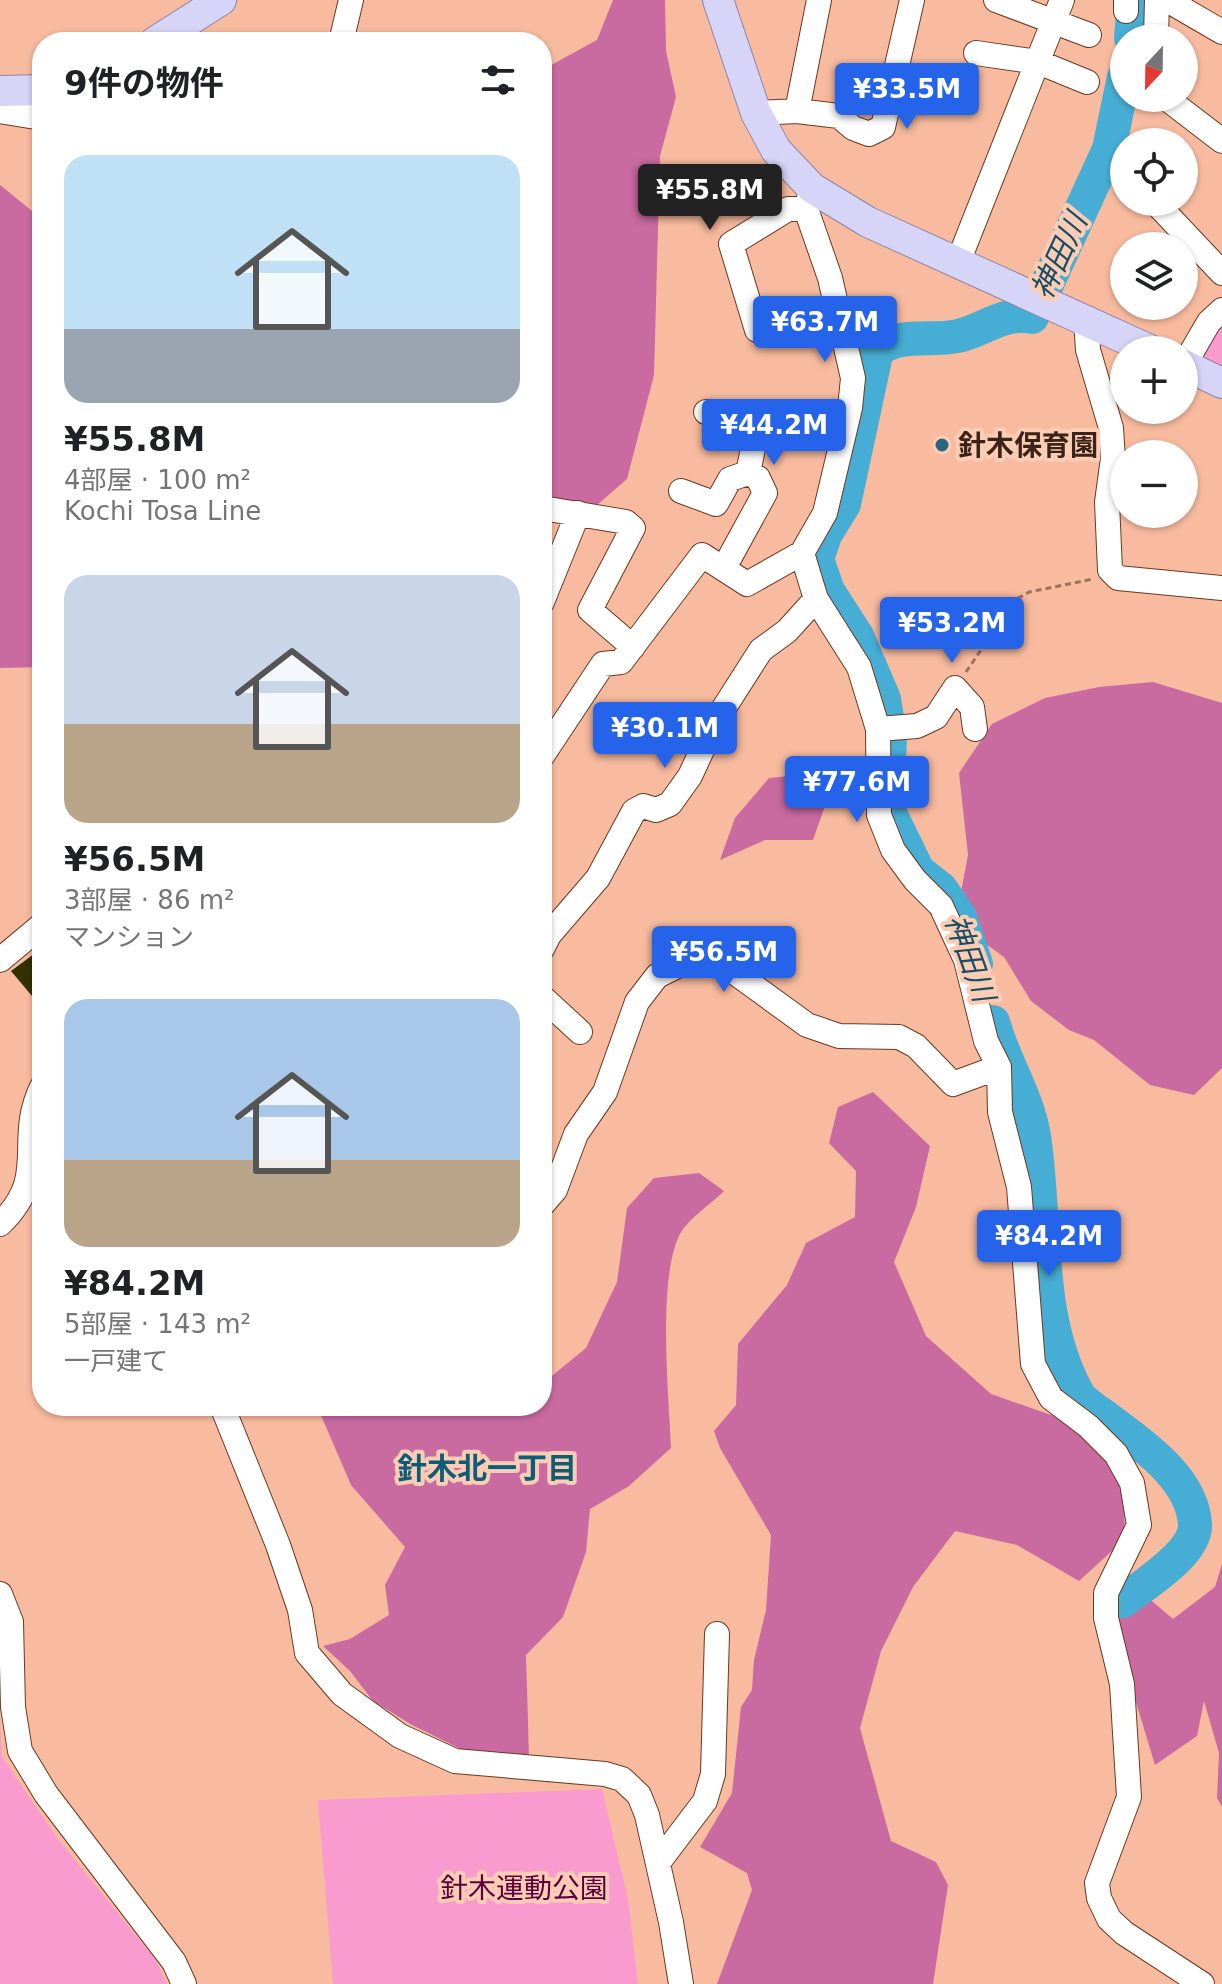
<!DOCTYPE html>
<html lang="ja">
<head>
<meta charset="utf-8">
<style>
	body { margin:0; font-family:"DejaVu Sans","Noto Sans JP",sans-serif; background:#f2f2f2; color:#202124; height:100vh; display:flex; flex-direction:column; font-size:30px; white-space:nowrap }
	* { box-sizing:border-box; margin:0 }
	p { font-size:26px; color:#757577 }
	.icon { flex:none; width:44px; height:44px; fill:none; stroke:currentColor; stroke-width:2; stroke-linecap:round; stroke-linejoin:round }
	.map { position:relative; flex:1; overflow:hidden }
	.drawer { position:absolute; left:32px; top:32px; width:520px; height:1384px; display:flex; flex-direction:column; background:#fff; border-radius:32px; box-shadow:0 2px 6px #0004 }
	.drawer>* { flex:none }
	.needle { width:52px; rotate:202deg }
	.controls { position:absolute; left:1110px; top:24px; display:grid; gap:16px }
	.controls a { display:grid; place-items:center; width:88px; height:88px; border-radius:50%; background:#fff; box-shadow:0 2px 6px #0004; font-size:40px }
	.price { position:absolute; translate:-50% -68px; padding:0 18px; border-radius:8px; background:#2563eb; color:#fff; font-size:26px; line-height:52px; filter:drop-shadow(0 2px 4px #0008) }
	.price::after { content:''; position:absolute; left:50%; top:48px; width:24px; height:18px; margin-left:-12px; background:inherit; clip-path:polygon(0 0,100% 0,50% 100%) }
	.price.active { background:#222; color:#fff }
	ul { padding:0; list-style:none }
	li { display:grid; align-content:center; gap:16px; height:424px; padding:0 32px }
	li span { display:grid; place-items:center; height:248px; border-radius:24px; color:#555 }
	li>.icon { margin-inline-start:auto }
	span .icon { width:144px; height:144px; fill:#fffc; stroke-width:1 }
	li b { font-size:34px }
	h2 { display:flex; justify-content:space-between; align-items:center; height:96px; padding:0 32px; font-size:34px }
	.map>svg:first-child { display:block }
	.green { fill:#fa9bd0 }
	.forest { fill:#c96aa1 }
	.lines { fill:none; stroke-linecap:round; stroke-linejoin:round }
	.river { stroke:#46aed4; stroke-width:34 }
	.building { fill:#343101 }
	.minor-casing { stroke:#6b3920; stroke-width:26 }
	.major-casing { stroke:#8d84a5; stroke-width:32 }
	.path { stroke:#9c715d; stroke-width:3; stroke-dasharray:6 4; stroke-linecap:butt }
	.minor { stroke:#fff; stroke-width:24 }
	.major { stroke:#d6d4f7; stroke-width:30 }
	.poi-dot { fill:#2a677e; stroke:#fdccb5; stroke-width:3 }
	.labels { text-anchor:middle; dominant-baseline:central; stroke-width:8; stroke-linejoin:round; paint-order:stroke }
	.poi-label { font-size:28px; font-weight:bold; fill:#3a2318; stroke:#fdccb5; text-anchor:start }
	.park-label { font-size:28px; fill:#5a003e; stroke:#fdccb5 }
	.water-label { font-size:30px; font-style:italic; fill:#164f64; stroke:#fdccb5 }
	.neighbourhood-label { font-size:30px; font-weight:bold; fill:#0e5c75; stroke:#fdccb5 }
</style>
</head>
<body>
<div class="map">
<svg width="1222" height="1984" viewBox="0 0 1222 1984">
	<rect width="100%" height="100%" fill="#f8bb9f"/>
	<path class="green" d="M1222 318V372L1196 361Z
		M0 1721 2 1757 57 1838 155 1959 167 1984H0Z
		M602 1789 628 1899 638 1984H333L318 1800Z"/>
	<path class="forest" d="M613 0H665L666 51 676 97 660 156 654 375 627 479 597 505 542 497V70L597 40Z
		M0 185 42 219V545C28 567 37 592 42 614 45 630 42 650 42 667L0 668Z
		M1153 682 1222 703V1068L1194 1095 1150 1085 1094 1040 1069 1030 1031 1001 1004 957 986 944 958 908 968 855 959 773 992 724 1045 698 1099 687Z
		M800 775 826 803 813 840H765L720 860 735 818 769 778Z
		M873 1092 930 1146 916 1207 894 1262 926 1336 991 1394 1077 1424 1123 1482 1125 1539 1079 1581 1017 1545 955 1531 913 1587 881 1651 860 1728 891 1841 936 1862 948 1885 933 1984H717L752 1890 747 1873 700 1847 732 1793 741 1707 752 1690 754 1660 766 1610 771 1535 720 1448 714 1431 736 1405 738 1344 787 1285 806 1243 855 1217 856 1171 829 1143 838 1107Z
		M699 1173 724 1191C711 1204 689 1218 680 1234 657 1278 669 1396 671 1448L629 1486 590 1509 586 1552 563 1617 526 1655 529 1757 469 1753 412 1725 373 1701 350 1671 323 1646 350 1639 389 1615 385 1585 405 1547 351 1485 317 1406H468L507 1414 516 1406H542V1384L586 1348 617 1282 627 1208 654 1178Z
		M1222 1564V1807L1217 1798 1219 1753 1204 1701 1197 1736 1155 1765 1112 1623 1139 1590 1173 1619 1215 1587Z"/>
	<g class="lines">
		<path class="river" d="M1131 38 1134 0
			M976 964 960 917 941 889 918 871 887 807 890 737 884 699 857 636 828 591 817 559 825 535 844 504 877 350C902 332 930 342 958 336 984 330 1004 311 1032 317L1109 149 1124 77
			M993 1022C1004 1062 1027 1095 1034 1136 1047 1221 1035 1315 1077 1392 1082 1402 1095 1409 1104 1416 1138 1442 1192 1476 1195 1524 1197 1553 1143 1585 1123 1601"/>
	</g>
	<path class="building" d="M42 948V988L32 996 11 971Z"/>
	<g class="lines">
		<defs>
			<path id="minor" d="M996 0 1089 35
				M1126 0V11
				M1167 0 1222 32
				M1156 38 1157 0
				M341 42 351 0
				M976 53 1038 62 1087 82
				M1166 98 1222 141
				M0 111 42 118
				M797 111 839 116 853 128 869 134 883 127 912 0
				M756 113 797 111 819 0
				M1155 202 1222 273
				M958 262 1062 0
				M1086 321 1088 350 1111 428 1113 458 1107 502 1110 570 1118 578 1222 588
				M757 330 731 244 788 209H806
				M1184 365 1209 322 1222 310
				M681 491 716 504 730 479 748 473 759 419 706 412
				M542 508 626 522 633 528 590 610 633 647
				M802 553 816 599 859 667 878 729 879 815 893 850 915 880 941 906 966 960 986 1041 999 1067 1000 1112 1019 1187 1033 1364 1051 1398 1088 1426 1116 1454 1132 1483 1139 1525 1106 1593V1618L1122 1684 1129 1797 1097 1883 1099 1898 1109 1919 1124 1933 1202 1984
				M724 568 765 493 758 478 748 473
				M542 602 578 513
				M878 729 917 726 936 717 955 688 972 707 975 729
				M542 756 603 664 621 662 702 555 747 584 802 553 825 513 850 408 853 378 830 278 806 209 812 188
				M542 949 549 935 598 878 634 811 643 806 656 810 670 804 690 776 715 722 761 650 787 631 816 599
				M0 960 42 925
				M542 997 580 1032
				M542 1205 555 1190 576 1134 605 1092 637 1002 657 976 691 959 723 964 807 1025 839 1036 899 1037 916 1046 953 1084 999 1067
				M0 1224C51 1175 15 1142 42 1087
				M222 1406 278 1545 300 1610 307 1653 342 1694 400 1736 455 1761 605 1774 622 1779 639 1795 647 1815 671 1922 681 1984
				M0 1594 11 1622 0 1626
				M11 1622 13 1707 20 1751 46 1794 174 1962 184 1984
				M658 1863 705 1801 713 1774 717 1634"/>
			<path id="major" d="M718 0 756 113 776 150 812 188 868 222 1150 350
				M155 42 221 0
				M0 91 42 90
				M1184 365 1222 383"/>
		</defs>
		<use href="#minor" class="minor-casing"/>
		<use href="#major" class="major-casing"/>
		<path class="path" d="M966 672 1015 600 1029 592 1093 579"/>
		<use href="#minor" class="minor"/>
		<use href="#major" class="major"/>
	</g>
	<circle class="poi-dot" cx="942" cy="445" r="8"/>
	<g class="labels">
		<g class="poi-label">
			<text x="958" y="445">針木保育園</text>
		</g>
		<g class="park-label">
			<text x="524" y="1888">針木運動公園</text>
		</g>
		<g class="water-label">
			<text transform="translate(1059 256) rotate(-65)">神田川</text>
			<text transform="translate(970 958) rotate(70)">神田川</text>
		</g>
		<g class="neighbourhood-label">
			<text x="487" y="1468">針木北一丁目</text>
		</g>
	</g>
</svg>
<div class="controls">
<a><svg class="needle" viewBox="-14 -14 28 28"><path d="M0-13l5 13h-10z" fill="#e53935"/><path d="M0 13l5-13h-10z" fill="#757577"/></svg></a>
<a><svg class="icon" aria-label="locate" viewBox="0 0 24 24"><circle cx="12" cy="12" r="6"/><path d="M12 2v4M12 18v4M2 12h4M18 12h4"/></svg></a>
<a><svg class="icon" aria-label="layers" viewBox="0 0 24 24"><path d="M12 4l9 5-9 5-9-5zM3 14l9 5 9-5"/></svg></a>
<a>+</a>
<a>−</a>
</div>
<b class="price" style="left:907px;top:131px">¥33.5M</b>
<b class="price active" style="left:710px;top:232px">¥55.8M</b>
<b class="price" style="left:825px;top:364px">¥63.7M</b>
<b class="price" style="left:774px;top:467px">¥44.2M</b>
<b class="price" style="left:952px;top:665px">¥53.2M</b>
<b class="price" style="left:665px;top:770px">¥30.1M</b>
<b class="price" style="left:857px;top:824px">¥77.6M</b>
<b class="price" style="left:724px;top:994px">¥56.5M</b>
<b class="price" style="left:1049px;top:1278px">¥84.2M</b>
<section class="drawer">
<h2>9件の物件<svg class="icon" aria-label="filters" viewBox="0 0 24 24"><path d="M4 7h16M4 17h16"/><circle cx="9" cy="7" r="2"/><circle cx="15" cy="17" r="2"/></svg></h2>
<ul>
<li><span style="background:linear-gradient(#bfe0f5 70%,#9aa5b1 0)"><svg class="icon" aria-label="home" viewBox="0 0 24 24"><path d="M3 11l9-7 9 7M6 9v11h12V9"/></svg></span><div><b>¥55.8M</b><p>4部屋 · 100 m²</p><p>Kochi Tosa Line</p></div></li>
<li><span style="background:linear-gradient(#c9d6e8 60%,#b9a48a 0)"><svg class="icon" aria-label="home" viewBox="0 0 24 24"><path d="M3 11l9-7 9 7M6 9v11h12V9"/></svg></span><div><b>¥56.5M</b><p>3部屋 · 86 m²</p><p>マンション</p></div></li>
<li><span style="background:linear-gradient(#a9c7e8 65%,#b9a48a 0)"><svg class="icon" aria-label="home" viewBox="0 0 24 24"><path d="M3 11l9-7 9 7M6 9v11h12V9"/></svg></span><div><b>¥84.2M</b><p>5部屋 · 143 m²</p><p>一戸建て</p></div></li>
</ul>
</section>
</div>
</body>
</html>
